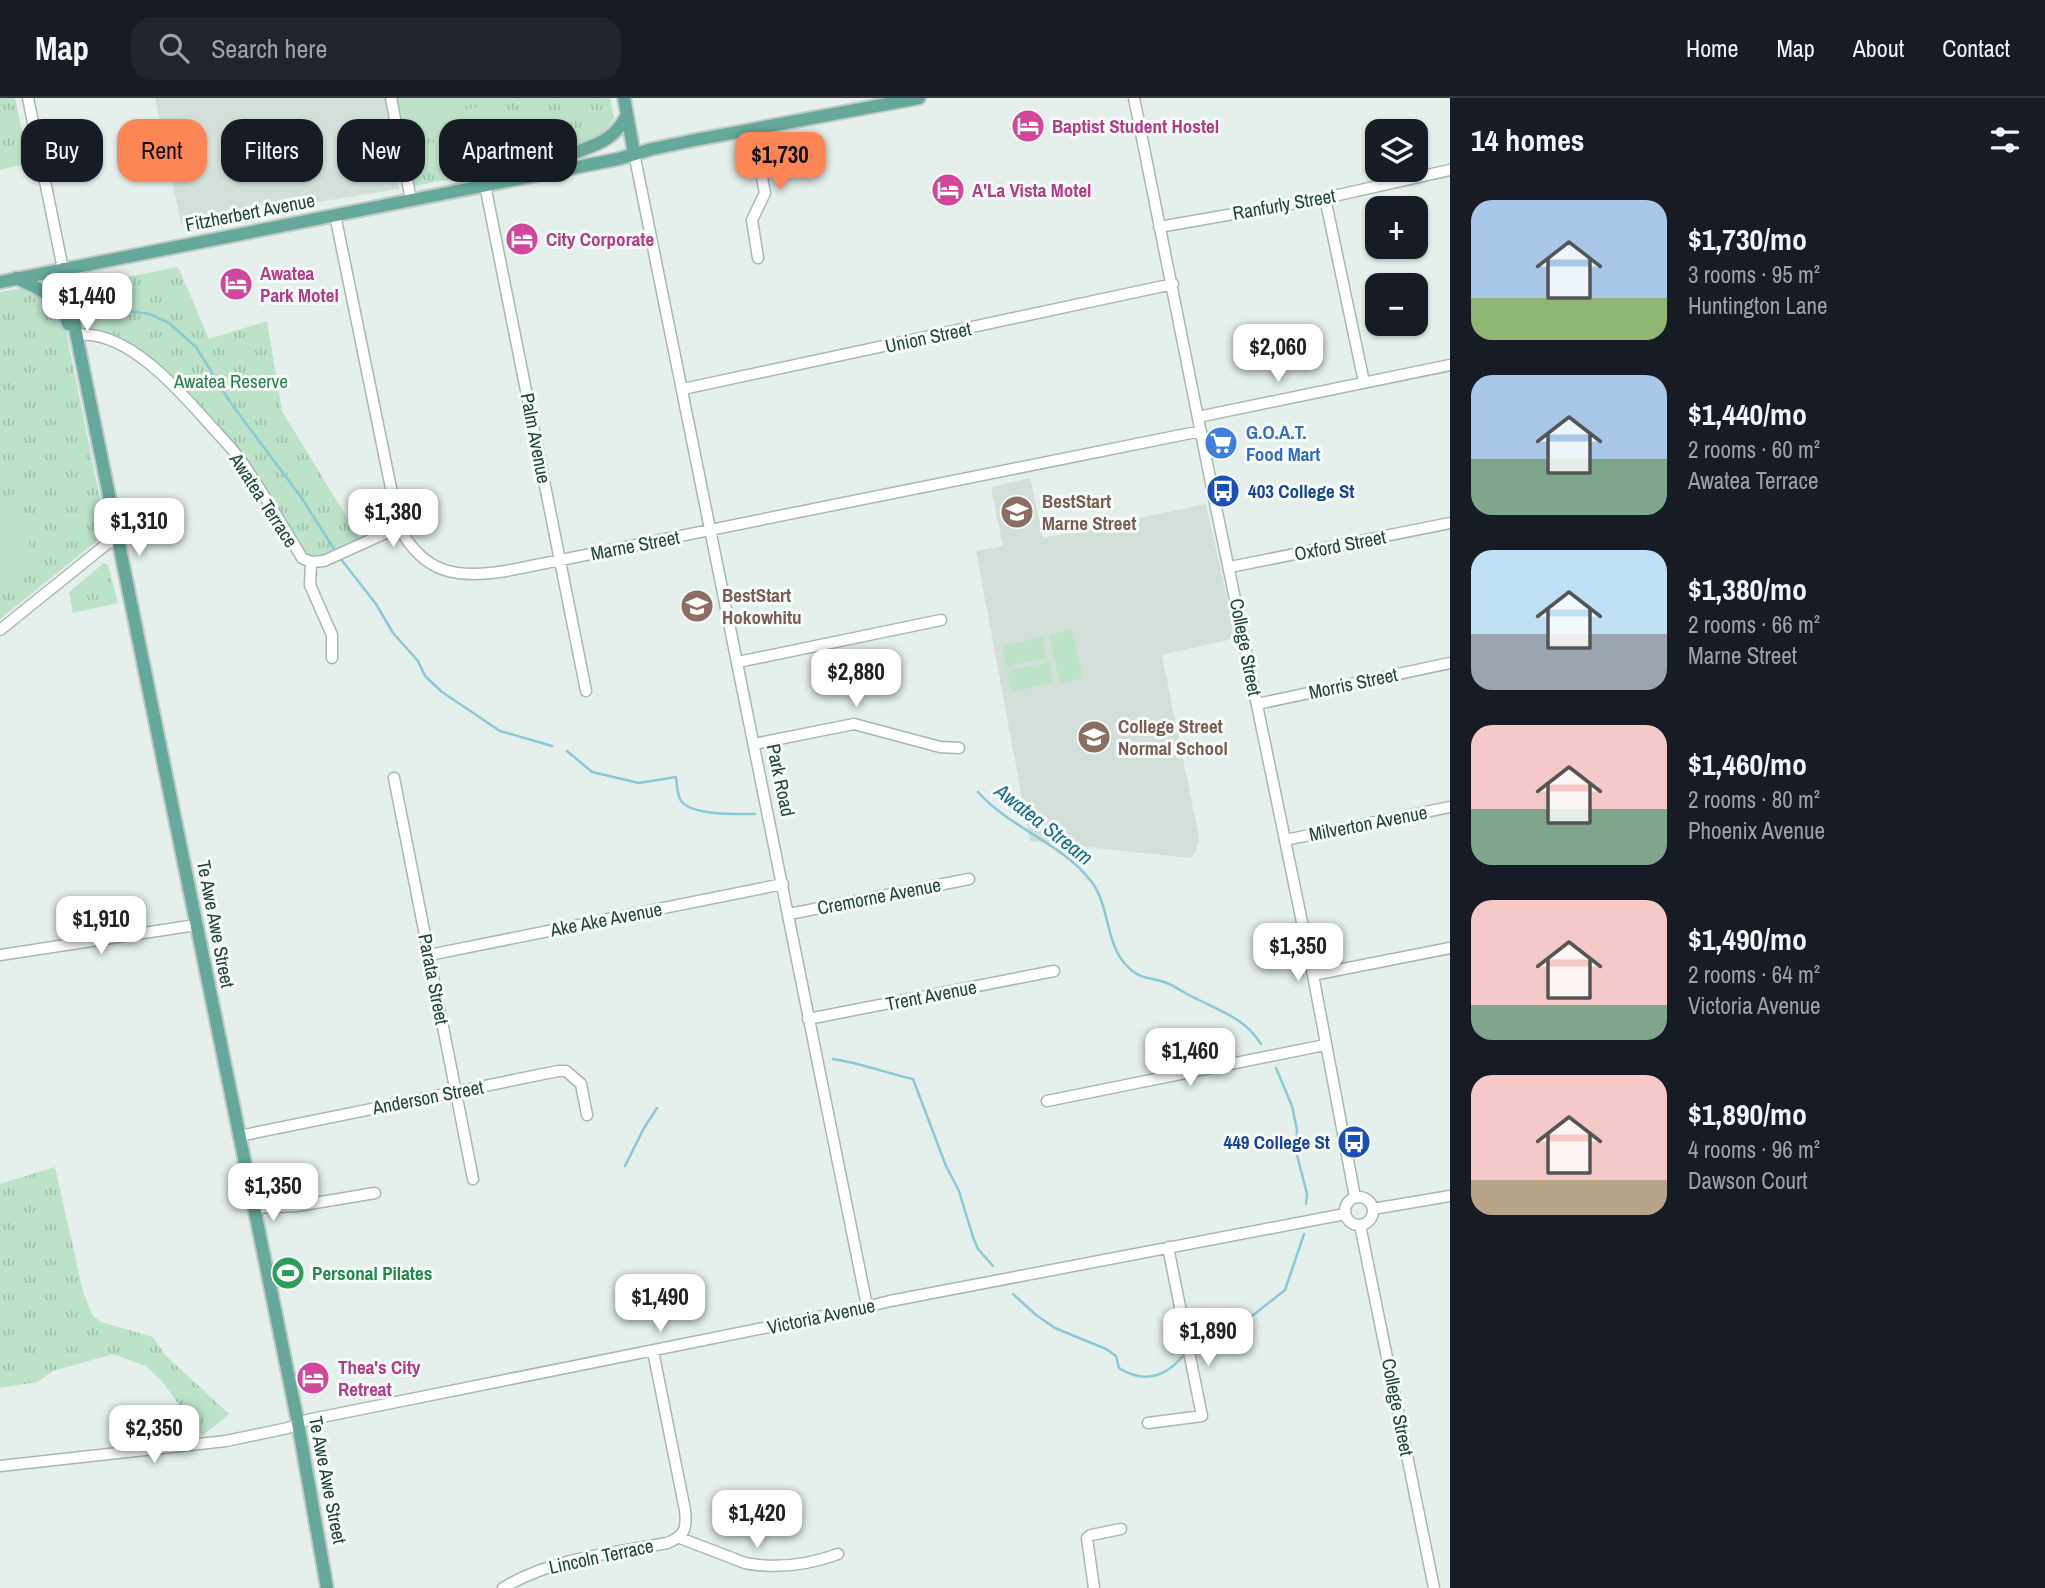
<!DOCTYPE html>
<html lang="en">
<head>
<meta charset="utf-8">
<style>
	body { margin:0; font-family:"Archivo Narrow",sans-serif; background:#20242c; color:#f1f3f6; height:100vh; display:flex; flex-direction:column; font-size:26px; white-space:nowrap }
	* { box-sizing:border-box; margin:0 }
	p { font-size:23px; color:#9ea1a6 }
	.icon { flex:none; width:38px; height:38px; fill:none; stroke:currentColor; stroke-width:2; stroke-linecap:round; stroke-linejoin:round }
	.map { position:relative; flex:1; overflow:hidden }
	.panel { display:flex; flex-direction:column; background:#171b24; width:595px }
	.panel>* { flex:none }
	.guide { position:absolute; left:21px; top:21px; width:665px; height:63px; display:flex; gap:14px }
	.tools { position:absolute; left:1365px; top:21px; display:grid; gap:14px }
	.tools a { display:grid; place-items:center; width:63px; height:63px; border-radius:14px; background:#171b24; box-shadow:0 2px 5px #0004; font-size:35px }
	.price { position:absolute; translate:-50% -60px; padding:0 16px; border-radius:14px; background:#fff; color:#222; font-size:23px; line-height:46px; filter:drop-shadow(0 2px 4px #0008) }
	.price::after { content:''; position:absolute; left:50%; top:42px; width:21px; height:16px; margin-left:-10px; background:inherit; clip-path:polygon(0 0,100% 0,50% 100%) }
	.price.selected { background:#fe8655; color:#111 }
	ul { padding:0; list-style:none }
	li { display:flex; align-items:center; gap:21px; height:175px; padding:0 21px }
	li span { display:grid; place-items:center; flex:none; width:196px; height:140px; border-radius:21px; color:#555 }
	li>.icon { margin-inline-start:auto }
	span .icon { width:84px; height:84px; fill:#fffc; stroke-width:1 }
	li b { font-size:30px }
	h2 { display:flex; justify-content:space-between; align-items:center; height:84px; padding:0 21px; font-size:30px }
	.chip { padding:0 24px; border-radius:21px; background:#171b24; box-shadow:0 2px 5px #0004; font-size:24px; line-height:63px }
	.chip.selected { background:#fe8655; color:#111 }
	header { display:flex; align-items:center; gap:42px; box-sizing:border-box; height:98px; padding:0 35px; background:#171b24; border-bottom:2px solid #363941 }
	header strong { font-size:33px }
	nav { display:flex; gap:38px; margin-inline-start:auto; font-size:24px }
	.search { width:490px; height:63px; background:#20242c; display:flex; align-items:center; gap:18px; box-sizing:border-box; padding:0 24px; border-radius:21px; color:#9ea1a6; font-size:26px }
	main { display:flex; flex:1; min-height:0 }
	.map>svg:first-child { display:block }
	.built { fill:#d3e0da }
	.grass { fill:url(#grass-tufts) }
	.pitch { fill:#bce2c8 }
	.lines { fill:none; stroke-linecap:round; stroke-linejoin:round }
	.stream { stroke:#89c9d8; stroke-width:2.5 }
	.minor-casing { stroke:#a7b8b3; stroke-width:13 }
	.major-casing { stroke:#c1cbc8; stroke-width:16 }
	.minor { stroke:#fff; stroke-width:10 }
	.major { stroke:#66a99a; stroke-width:12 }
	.labels { text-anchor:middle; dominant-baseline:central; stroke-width:6; stroke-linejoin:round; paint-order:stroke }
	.hotel-label { font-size:19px; font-weight:bold; fill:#b23c85; stroke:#f6fbf9; text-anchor:start }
	.street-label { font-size:19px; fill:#22443c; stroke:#f6fbf9 }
	.park-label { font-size:19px; fill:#287f4d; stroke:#f6fbf9 }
	.shop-label { font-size:19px; font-weight:bold; fill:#366cbe; stroke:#f6fbf9; text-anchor:start }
	.transit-label { font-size:19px; font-weight:bold; fill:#164399; stroke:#f6fbf9; text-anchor:start }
	.education-label { font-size:19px; font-weight:bold; fill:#785e54; stroke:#f6fbf9; text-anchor:start }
	.leisure-label { font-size:19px; font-weight:bold; fill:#27864d; stroke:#f6fbf9; text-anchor:start }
	.water-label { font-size:21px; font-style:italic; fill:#156e86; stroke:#f6fbf9 }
</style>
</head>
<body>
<header>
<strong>Map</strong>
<div class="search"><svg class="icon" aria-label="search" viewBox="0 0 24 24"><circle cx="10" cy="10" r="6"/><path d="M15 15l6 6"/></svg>Search here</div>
<nav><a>Home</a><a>Map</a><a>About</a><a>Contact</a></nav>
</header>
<main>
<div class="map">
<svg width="1450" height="1490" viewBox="0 0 1450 1490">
	<defs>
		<pattern id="grass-tufts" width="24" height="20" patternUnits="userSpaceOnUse" patternTransform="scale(1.75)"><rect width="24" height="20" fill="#bce2c8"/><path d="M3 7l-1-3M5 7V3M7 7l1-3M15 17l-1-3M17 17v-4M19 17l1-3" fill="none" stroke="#a1c3ad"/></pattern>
	</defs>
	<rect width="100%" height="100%" fill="#e5efeb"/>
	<path class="built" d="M155 0H388L399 91 181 126Z
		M1030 380 1043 440 1206 406 1236 540 1162 557 1199 740 1195 755 1190 760 1030 743 976 453 1003 448 991 389Z"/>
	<path class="grass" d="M0 0H15L29 65 0 72Z
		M397 0H610L614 20C595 62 458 79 414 88Z
		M178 169 209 241 267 223 282 313 363 446 324 463 302 460 241 362 140 258 88 234 82 194 87 187Z
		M56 184 107 435 0 521V194Z
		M104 465 108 467 118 505 73 515 69 494Z
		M55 1069 83 1194 93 1218 101 1224 153 1239 166 1258 229 1316 202 1338 161 1282 146 1268 113 1256 53 1273 37 1284 0 1290V1086Z"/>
	<path class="pitch" d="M454 0H487L488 3 456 10Z
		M440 2 443 17 411 23 408 8Z
		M489 7 492 22 460 28 457 13Z
		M444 22 447 36 415 43 412 28Z
		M492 25 496 40 463 46 460 31Z
		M448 41 451 56 419 63 416 48Z
		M496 43 499 58 467 65 464 50Z
		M20 398 23 415 0 419V402Z
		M24 417 27 434 0 439V422Z
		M28 437 31 453 0 459V442Z
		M31 456 35 472 0 479V462Z
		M1072 532 1083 580 1060 585 1049 537Z
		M1043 539 1047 560 1006 569 1002 548Z
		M1049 564 1053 585 1012 594 1007 573Z"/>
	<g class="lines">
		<path class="stream" d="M75 206 150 216 169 225 196 249 230 304 301 399 336 454
			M340 460 376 506 393 535 418 563 425 578 442 594 500 633 552 648
			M567 653 592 674 639 685 676 679C677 685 677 695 680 701 688 718 738 716 755 716
			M978 694C1010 730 1061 745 1091 783 1110 807 1105 845 1126 867 1142 884 1151 878 1169 886 1178 890 1187 897 1197 901 1223 914 1245 921 1261 946
			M833 961C860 965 886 975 913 981L946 1068 959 1093 973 1139 978 1151 993 1168
			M1276 970 1292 1008 1297 1032 1296 1053 1307 1096 1306 1106
			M625 1068 644 1030 657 1010
			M1013 1196 1036 1217 1055 1230 1106 1251 1116 1258 1119 1270C1143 1285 1164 1280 1182 1259
			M1196 1249 1247 1222 1285 1192 1304 1136"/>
		<defs>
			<path id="minor" d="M28 0 63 171
				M391 0 411 102
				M1134 0 1213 395 1313 877 1355 1099
				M753 32 765 95 752 122 758 160
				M634 55 867 1208
				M485 87 586 593
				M1325 100 1364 284
				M335 117 399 429C424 476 457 481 506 473L1201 333
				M1159 129 1325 100 1450 72
				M77 237C127 231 181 294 210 327 221 339 233 351 242 364 263 395 283 428 302 460L311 464 324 463 399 429
				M683 291 1173 186
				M1198 319 1450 267
				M311 464 310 487 332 537V560
				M1230 469 1450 425
				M0 532 108 445 117 443
				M738 564 941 522
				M1257 606 1450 565
				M754 646 854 626 940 649 959 650
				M394 680 473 1081
				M1285 742 1450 709
				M789 816 969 781
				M0 857 196 827
				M429 857 783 786
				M1313 877 1450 850
				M808 921 1054 873
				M1047 1003 1325 947
				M239 1038 558 973H566L581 986 587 1017
				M1345 1113a14 14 0 1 1 28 0a14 14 0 1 1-28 0Z
				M253 1110 297 1108 375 1095
				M1373 1111 1450 1098
				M1360 1127 1434 1490
				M1148 1325 1202 1318 1168 1149
				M0 1368 226 1343 288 1330 307 1322 853 1212 890 1203 1345 1116
				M680 1440 745 1465C776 1471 808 1467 838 1456
				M503 1490C552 1460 612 1455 667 1445 685 1438 687 1431 685 1412L653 1253
				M1094 1490 1087 1440 1091 1437 1121 1431"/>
			<path id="major" d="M624 0 634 55
				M546 72C553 67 561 61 569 57 596 46 613 44 627 17
				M63 171 298 1325 327 1490
				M16 180C39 190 62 200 68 226
				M0 184 618 61 652 51 695 42 919 0"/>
		</defs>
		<use href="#minor" class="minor-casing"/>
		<use href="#major" class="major-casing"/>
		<use href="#minor" class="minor"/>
		<use href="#major" class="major"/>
	</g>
	<defs>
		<symbol id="hotel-disc" viewBox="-11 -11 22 22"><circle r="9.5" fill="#d1479c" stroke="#f6fbf9"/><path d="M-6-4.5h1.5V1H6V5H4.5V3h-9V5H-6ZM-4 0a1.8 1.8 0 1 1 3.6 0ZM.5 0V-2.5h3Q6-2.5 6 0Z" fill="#fff"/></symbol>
		<symbol id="supermarket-disc" viewBox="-11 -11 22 22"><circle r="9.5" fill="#3f7fe0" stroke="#f6fbf9"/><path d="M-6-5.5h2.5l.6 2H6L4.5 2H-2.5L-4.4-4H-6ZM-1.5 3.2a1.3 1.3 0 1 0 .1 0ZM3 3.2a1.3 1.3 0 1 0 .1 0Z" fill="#fff"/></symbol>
		<symbol id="bus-disc" viewBox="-11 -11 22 22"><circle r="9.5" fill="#1a4fb4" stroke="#f6fbf9"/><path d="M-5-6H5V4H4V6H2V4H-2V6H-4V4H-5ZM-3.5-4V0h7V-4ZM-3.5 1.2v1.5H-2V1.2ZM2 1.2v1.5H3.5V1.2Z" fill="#fff"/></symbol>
		<symbol id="school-disc" viewBox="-11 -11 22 22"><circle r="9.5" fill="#8d6e63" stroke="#f6fbf9"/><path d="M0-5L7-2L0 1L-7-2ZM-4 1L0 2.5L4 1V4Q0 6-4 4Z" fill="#fff"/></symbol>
		<symbol id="stadium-disc" viewBox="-11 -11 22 22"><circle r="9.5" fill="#2e9e5b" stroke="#f6fbf9"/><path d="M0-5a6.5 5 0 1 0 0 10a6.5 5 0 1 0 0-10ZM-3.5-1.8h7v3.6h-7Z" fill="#fff"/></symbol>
	</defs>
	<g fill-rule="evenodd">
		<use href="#hotel-disc" x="1009" y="9" width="38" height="38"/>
		<use href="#hotel-disc" x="929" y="73" width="38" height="38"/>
		<use href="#hotel-disc" x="503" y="122" width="38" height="38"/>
		<use href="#hotel-disc" x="217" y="167" width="38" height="38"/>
		<use href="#supermarket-disc" x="1202" y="326" width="38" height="38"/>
		<use href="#bus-disc" x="1204" y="374" width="38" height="38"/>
		<use href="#school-disc" x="998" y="395" width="38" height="38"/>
		<use href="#school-disc" x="678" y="489" width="38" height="38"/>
		<use href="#school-disc" x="1075" y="620" width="38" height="38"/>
		<use href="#bus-disc" x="1335" y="1025" width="38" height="38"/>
		<use href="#stadium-disc" x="269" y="1156" width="38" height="38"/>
		<use href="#hotel-disc" x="294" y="1261" width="38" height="38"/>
	</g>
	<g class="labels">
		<g class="hotel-label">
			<text x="1052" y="28">Baptist Student Hostel</text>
			<text x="972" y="92">A'La Vista Motel</text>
			<text x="546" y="141">City Corporate</text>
			<text x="260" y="175">Awatea<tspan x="260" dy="22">Park Motel</tspan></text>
			<text x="338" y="1269">Thea's City<tspan x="338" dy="22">Retreat</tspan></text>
		</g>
		<g class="street-label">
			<text transform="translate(1284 106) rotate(-10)">Ranfurly Street</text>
			<text transform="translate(250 114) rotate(-11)">Fitzherbert Avenue</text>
			<text transform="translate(928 239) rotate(-12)">Union Street</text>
			<text transform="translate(536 340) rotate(79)">Palm Avenue</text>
			<text transform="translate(264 402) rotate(57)">Awatea Terrace</text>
			<text transform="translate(635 447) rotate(-11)">Marne Street</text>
			<text transform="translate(1340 447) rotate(-11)">Oxford Street</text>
			<text transform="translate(1246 549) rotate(79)">College Street</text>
			<text transform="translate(1353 585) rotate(-12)">Morris Street</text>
			<text transform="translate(781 682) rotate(78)">Park Road</text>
			<text transform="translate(1368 725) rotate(-11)">Milverton Avenue</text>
			<text transform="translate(879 798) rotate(-11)">Cremorne Avenue</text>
			<text transform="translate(606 821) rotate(-11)">Ake Ake Avenue</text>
			<text transform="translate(216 826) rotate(79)">Te Awe Awe Street</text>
			<text transform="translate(434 881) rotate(79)">Parata Street</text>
			<text transform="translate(931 897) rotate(-11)">Trent Avenue</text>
			<text transform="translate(428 999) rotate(-11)">Anderson Street</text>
			<text transform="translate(821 1218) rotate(-12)">Victoria Avenue</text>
			<text transform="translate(1398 1309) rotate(79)">College Street</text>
			<text transform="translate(328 1382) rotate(79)">Te Awe Awe Street</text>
			<text transform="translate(601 1458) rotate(-12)">Lincoln Terrace</text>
		</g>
		<g class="park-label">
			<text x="231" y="283">Awatea Reserve</text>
		</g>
		<g class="shop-label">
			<text x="1246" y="334">G.O.A.T.<tspan x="1246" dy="22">Food Mart</tspan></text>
		</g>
		<g class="transit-label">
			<text x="1248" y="393">403 College St</text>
			<text x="1330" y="1044" text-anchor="end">449 College St</text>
		</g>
		<g class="education-label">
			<text x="1042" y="403">BestStart<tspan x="1042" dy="22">Marne Street</tspan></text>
			<text x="722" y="497">BestStart<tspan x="722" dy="22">Hokowhitu</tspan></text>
			<text x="1118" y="628">College Street<tspan x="1118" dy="22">Normal School</tspan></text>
		</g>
		<g class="leisure-label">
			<text x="312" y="1175">Personal Pilates</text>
		</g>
		<g class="water-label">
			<text transform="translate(1044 726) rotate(38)">Awatea Stream</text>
		</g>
	</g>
</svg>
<div class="tools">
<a><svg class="icon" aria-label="layers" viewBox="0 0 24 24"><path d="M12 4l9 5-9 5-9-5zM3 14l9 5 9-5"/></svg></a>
<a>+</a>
<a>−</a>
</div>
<b class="price selected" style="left:780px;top:94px">$1,730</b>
<b class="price" style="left:87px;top:235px">$1,440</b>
<b class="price" style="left:1278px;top:286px">$2,060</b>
<b class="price" style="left:393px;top:451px">$1,380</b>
<b class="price" style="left:139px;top:460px">$1,310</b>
<b class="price" style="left:856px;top:611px">$2,880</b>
<b class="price" style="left:101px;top:858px">$1,910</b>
<b class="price" style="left:1298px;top:885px">$1,350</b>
<b class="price" style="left:1190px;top:990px">$1,460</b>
<b class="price" style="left:273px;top:1125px">$1,350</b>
<b class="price" style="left:660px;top:1236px">$1,490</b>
<b class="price" style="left:1208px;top:1270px">$1,890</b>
<b class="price" style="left:154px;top:1367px">$2,350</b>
<b class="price" style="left:757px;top:1452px">$1,420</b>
<div class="guide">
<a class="chip">Buy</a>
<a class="chip selected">Rent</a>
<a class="chip">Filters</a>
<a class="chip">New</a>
<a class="chip">Apartment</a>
</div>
</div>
<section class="panel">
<h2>14 homes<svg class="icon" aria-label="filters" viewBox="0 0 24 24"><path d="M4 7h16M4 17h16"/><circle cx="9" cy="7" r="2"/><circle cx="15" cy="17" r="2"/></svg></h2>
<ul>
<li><span style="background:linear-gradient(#a9c7e8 70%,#8fb573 0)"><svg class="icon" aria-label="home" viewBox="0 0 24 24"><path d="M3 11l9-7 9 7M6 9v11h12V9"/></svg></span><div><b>$1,730/mo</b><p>3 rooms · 95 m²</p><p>Huntington Lane</p></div></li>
<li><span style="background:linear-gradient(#a9c7e8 60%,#7fa58c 0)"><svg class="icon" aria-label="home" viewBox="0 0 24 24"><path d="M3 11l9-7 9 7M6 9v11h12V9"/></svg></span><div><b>$1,440/mo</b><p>2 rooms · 60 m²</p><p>Awatea Terrace</p></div></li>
<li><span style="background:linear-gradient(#bfe0f5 60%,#9aa5b1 0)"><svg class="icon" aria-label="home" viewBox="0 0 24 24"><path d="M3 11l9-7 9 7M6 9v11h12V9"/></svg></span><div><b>$1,380/mo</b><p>2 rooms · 66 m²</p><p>Marne Street</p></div></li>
<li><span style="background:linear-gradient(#f6c9c9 60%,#7fa58c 0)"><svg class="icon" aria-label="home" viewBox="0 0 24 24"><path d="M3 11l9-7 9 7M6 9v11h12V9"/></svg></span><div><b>$1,460/mo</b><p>2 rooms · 80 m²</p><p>Phoenix Avenue</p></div></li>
<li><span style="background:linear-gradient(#f6c9c9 75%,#7fa58c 0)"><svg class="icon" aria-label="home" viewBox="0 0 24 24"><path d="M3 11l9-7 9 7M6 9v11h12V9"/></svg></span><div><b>$1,490/mo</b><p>2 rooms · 64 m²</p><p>Victoria Avenue</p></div></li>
<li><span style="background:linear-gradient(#f6c9c9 75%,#b9a48a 0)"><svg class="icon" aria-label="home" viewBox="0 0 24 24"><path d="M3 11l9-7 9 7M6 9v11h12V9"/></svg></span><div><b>$1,890/mo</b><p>4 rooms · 96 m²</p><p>Dawson Court</p></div></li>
</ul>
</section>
</main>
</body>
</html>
